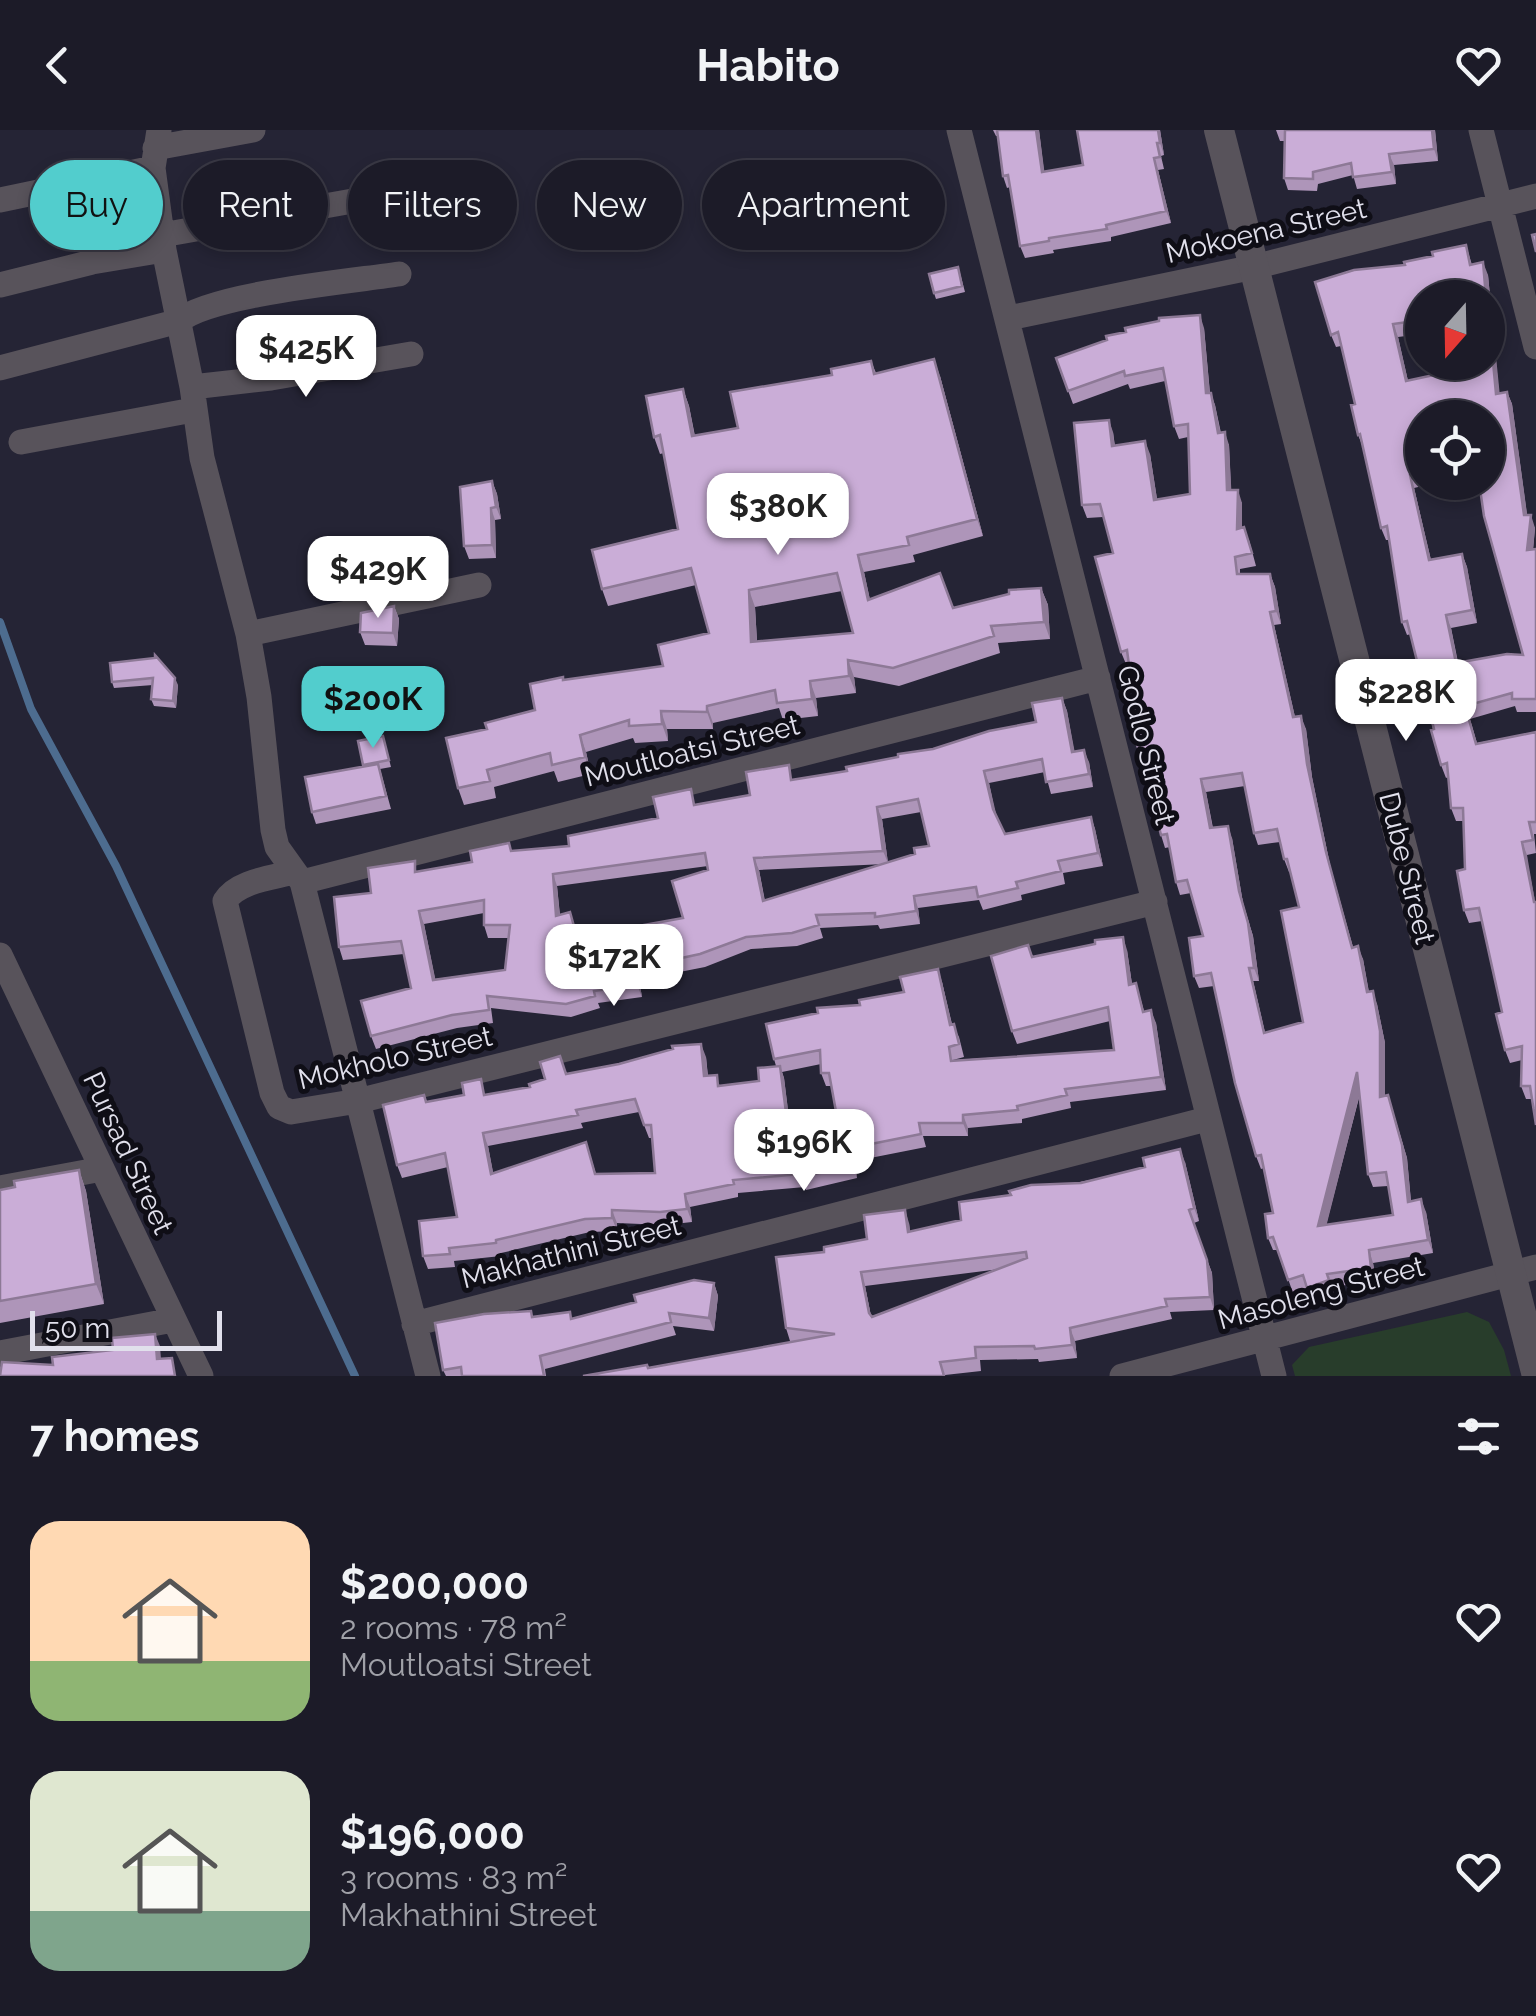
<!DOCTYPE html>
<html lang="en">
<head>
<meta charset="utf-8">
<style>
	body { margin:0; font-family:Raleway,sans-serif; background:#292834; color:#f1f3f6; height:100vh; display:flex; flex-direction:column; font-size:38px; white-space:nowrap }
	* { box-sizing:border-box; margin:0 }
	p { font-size:32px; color:#a0a1a8 }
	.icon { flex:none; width:55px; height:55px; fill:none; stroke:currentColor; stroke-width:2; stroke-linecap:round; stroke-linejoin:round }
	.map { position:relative; height:1246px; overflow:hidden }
	.panel { display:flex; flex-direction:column; background:#1c1b28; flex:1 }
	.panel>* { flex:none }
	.hud { position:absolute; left:30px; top:30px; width:1000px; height:90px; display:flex; gap:20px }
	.needle { width:65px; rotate:200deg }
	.controls { position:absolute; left:1405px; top:150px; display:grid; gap:20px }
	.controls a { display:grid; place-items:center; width:100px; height:100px; border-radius:50%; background:#1c1b28; box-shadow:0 5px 15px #0003,0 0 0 2px #3a3945; font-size:50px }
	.scale { position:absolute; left:30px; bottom:25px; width:192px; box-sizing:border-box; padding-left:10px; border:5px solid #e1e0ec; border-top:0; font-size:28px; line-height:35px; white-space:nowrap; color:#e1e0ec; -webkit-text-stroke:8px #0f0e16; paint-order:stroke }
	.price { position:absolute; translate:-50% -85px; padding:0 22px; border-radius:20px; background:#fff; color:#222; font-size:32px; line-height:65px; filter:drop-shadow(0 2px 5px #0008) }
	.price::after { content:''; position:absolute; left:50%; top:60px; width:30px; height:22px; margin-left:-15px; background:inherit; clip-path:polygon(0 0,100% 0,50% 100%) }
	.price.current { background:#52cdcd; color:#111 }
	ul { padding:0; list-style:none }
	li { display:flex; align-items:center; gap:30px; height:250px; padding:0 30px }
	li span { display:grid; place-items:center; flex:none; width:280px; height:200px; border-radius:30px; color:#555 }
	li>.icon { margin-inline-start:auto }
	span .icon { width:120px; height:120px; fill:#fffc; stroke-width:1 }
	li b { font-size:42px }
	h2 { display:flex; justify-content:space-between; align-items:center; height:120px; padding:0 30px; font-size:42px }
	.pill { padding:0 35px; border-radius:45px; background:#1c1b28; box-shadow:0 5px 15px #0003,0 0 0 2px #3a3945; font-size:35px; line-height:90px }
	.pill.current { background:#52cdcd; color:#111 }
	header { display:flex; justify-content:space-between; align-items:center; height:130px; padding:0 30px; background:#1c1b28; font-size:45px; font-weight:700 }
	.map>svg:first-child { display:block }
	.green { fill:#283d2b }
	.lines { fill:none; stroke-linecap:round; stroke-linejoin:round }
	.stream { stroke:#4d6c8f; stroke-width:8 }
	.minor { stroke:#58535b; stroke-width:25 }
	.tertiary { stroke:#58535b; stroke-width:30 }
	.wall { fill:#ae95b9; fill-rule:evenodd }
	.shaded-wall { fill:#8d7996 }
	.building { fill:#caadd7; stroke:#8d7996; stroke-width:2.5; fill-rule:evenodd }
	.labels { text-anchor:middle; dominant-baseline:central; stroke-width:10; stroke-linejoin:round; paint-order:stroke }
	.street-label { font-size:28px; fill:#e1e0ec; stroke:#0f0e16 }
</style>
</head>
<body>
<header><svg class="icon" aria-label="back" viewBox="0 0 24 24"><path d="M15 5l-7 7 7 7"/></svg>Habito<svg class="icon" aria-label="heart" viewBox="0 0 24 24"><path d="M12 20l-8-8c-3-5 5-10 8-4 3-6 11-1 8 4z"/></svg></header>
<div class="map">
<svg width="1536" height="1246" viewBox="0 0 1536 1246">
	<rect width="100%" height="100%" fill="#252435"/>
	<path class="green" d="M1467 1182 1489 1192 1504 1220 1511 1246H1295L1292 1235 1309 1217Z"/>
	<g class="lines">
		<path class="stream" d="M0 492 31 579 116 736 355 1246"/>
		<path class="minor" d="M159 0 153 38 164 120 192 257 202 328 248 504 259 567 273 700 277 717 302 752 428 1246
			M959 0 1274 1246
			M1481 0 1536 217
			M155 18 253 0
			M0 70 153 38
			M162 105 403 62
			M0 155 92 132 164 120
			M1009 188 1254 137 1536 66
			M0 238 179 191C210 164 353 151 399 144
			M192 257 271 248 411 224
			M21 312 193 280
			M248 504 479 455
			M294 742C272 748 237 751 225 771L272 963 279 977 291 982 358 971 1155 772
			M302 752 1098 548
			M0 825 201 1246
			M0 1058 102 1039
			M414 1194 1207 989
			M0 1223 173 1190
			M1122 1246 1536 1137"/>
		<path class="tertiary" d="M1219 0 1536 1242"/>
	</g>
	<path class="wall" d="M993 0H1039L1044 42 1083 35 1077 0H1160L1164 25 1161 26 1164 39 1158 40 1171 93 1111 107V111L1053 120 1054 123 1025 128 1020 116 1010 57 1007 58 1003 46 998 6H996Z
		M1276 0H1435L1438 31 1394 35 1396 54 1357 59 1353 45 1318 54 1317 61 1288 60 1284 48 1285 11H1280Z
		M1466 115 1472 135 1488 145 1499 264 1507 262 1512 274 1527 385 1535 398 1533 419H1536V582H1517L1515 576 1470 589 1477 613 1536 602V704H1534L1536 723 1527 725 1532 969H1526L1521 956 1522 930 1510 933 1505 920 1502 882 1482 791 1469 793 1464 780 1465 739 1463 691H1456L1451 678 1448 647 1446 648 1441 635 1411 504 1407 505 1402 492 1389 410H1386L1381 398 1363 317 1358 305 1355 274 1341 216 1336 217 1331 205 1433 126ZM1422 168 1488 232 1408 251 1398 207 1422 204ZM1422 288H1488L1523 525 1458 532 1451 498 1477 493 1467 437 1462 424 1431 430 1414 358 1439 352H1422Z
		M960 143 965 162 936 169 934 163Z
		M1159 191 1204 198 1210 263 1215 275 1221 303 1229 315 1231 360 1242 373V398L1249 410 1256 436 1240 439V444H1270L1275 457 1281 494 1274 495 1295 587 1306 599 1312 647 1330 735 1353 817 1363 829 1369 862 1377 874 1385 913V965H1388L1392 978 1407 1028 1411 1071 1426 1082 1433 1123 1373 1133 1376 1151 1332 1157 1334 1163 1312 1170 1307 1158 1293 1163 1278 1120H1273L1268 1108 1273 1083 1264 1038 1261 1039 1256 1026 1214 856 1199 858 1194 846 1203 806 1191 763 1180 765 1176 752 1170 717 1165 718 1161 705 1140 621H1138L1133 608 1136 568 1132 558 1128 534H1126L1121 522 1113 423 1103 387 1087 388 1082 375 1113 302 1115 316 1150 324 1157 369 1190 364 1188 307 1179 309 1174 296 1165 251 1130 259 1128 254 1073 274 1056 228ZM1245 656 1254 703 1258 715 1280 712 1284 729 1289 742H1290L1299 777 1303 892 1265 903 1253 851H1259L1253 806 1243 773 1232 708 1213 698 1206 662ZM1360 964 1368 1044 1373 1057 1388 1056 1393 1085 1326 1095Z
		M871 231 876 243 940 246 983 406 913 425 915 432 864 442 870 470 953 478 1041 458 1048 475 1050 509 998 513 1000 523 899 556 854 547 856 563 816 568 818 586 783 590 779 578 713 593V599H667L668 611 635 613 633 608 586 622 591 644 558 652 554 641 494 657 496 668 464 675 458 658 487 599 535 580 564 550 663 536 709 503 696 455 608 476 602 459 678 399 664 323 660 324 654 307 683 259 689 276 695 306 738 298 832 245ZM842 461 853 503 757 511 755 477Z
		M492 351 497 364 501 389 495 390 496 428 469 429 464 416Z
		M394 476 399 489 397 516 365 515 360 502Z
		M110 533 178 555 176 578 154 576 151 569 153 555 114 558 112 552Z
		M1062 568 1067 581 1074 621 1089 632 1093 657 1051 664 1045 642 989 653 996 687 1005 704 1091 687 1095 699 1103 736 1063 743 1065 754 1021 765 1022 770 983 780 979 770 918 778 920 794 880 799 878 795 820 798 823 808 797 816 751 819 705 837 639 850 642 867 598 873 600 878 571 887 491 878 493 893 457 898 376 919 371 906 411 858 404 824 343 830 339 817 371 763 419 741 472 732 512 721 569 716 696 675 750 665 794 650 847 641 1036 592ZM921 682 929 716 915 724 888 733 882 689ZM885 734 765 771 759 740ZM708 736V740L683 788 578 806 560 785 557 756ZM484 783V795L488 808H508L505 840 435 849 424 794Z
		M383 606 391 637 380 639 391 679 316 694 312 682 364 637Z
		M1127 820 1132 854 1136 853 1144 881 1156 893 1166 960 1070 972 1071 978 1022 989V993L968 998V1006H923L926 1017 855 1031 857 1048 806 1060 805 1057 738 1063V1067L690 1077 692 1092 665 1095 617 1093V1101L590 1102 501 1123V1126L454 1131 455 1137 428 1139 423 1126 457 1087 448 1037 402 1048 397 1035 427 972 486 965 530 957 545 949 566 944 706 927 708 946 721 956 759 951 776 936 774 929 860 875 942 852 952 894 959 907 964 927 953 930 1114 920 1110 891 1017 914 1012 901 1032 827ZM821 934V943L826 956H831L837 987 790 997 784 948 782 942ZM639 982 649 1008H652L655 1043 596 1044 586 1012 493 1043 488 1016 583 998 581 993Z
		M1185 1032 1199 1091 1194 1093 1212 1143 1214 1180 1170 1182 1172 1189 1075 1211 1077 1228 1039 1232 1038 1229 980 1230 981 1241 945 1245 648 1238 795 1211H790L786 1198 824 1122 867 1109 909 1093 910 1102 961 1090 1011 1065ZM1000 1139 872 1187 871 1186 865 1156Z
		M79 1040 86 1061 104 1174 0 1193V1060Z
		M714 1153 718 1166 714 1201 673 1196 676 1205 545 1239 546 1246H446L443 1240 533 1187 572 1189Z"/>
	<path class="shaded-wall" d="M1036 0H1039L1046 54 1042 42Z
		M1158 0H1160L1164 25 1160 13Z
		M1432 0H1435L1438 31 1434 19Z
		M1389 24 1394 35 1396 54 1392 42Z
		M1154 28 1158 40 1171 93 1166 81Z
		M1483 132 1488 145 1501 277 1496 264Z
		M1200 185 1204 198 1211 276 1206 263Z
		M1393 194 1398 207 1411 264 1406 251Z
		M934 229 940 246 983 406 977 389Z
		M683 259 689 276 698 324 692 306Z
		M1507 262 1512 274 1529 398 1524 385Z
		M1211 263 1215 275 1223 316 1218 303Z
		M1109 290 1113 302 1116 329 1112 316Z
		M1225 302 1229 315 1232 373 1227 360Z
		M1145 311 1150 324 1159 382 1154 370Z
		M1410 345 1414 358 1434 443 1429 430Z
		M492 351 497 364 501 389 496 377Z
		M1238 360 1242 373V412L1237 399Z
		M491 378 495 390 496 428 492 415Z
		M1531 385 1535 398 1532 433 1527 420Z
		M1462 424 1467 437 1477 493 1472 480Z
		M858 425 864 442 874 488 868 470Z
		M1270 444 1275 457 1281 494 1276 481Z
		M1041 458 1048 475 1050 509 1044 492Z
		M749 460 755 477 758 529 751 512Z
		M394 476 399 489 397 516 393 503Z
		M1270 482 1274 495 1298 600 1293 587Z
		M1446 485 1451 498 1460 545 1456 533Z
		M848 530 854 547 856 563 849 546Z
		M175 548 178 555 176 578 173 571Z
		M810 551 816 568 818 586 812 569Z
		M1062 568 1067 581 1077 634 1072 622Z
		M707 576 713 593V599L707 582Z
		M661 581 667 599 668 611 662 594Z
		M1301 586 1306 599 1312 647 1330 735 1356 830 1326 722 1307 634Z
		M580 605 586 622 591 644 585 627Z
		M1084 620 1089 632 1093 657 1089 644Z
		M984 641 989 653 998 692 993 679Z
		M1201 649 1206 662 1215 711 1210 698Z
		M877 677 882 689 888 733 883 721Z
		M1091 687 1095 699 1103 736 1098 723Z
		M1228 696 1232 708 1243 773 1253 806 1259 851 1254 838Z
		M1522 712 1527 725 1536 777Z
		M754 728 759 740 767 784 763 771Z
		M553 744 557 756 561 798 556 786Z
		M914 766 918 778 920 794 916 781Z
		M419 781 424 794 438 862 433 850Z
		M1123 807 1127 820 1134 868 1129 855Z
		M1358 816 1363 829 1371 875 1367 862Z
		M635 838 639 850 642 867 637 855Z
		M1249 838 1253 851 1268 916 1264 903Z
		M938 839 942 852 955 908 950 895Z
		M1373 861 1377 874 1385 913V979L1380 967Z
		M1151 880 1156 893 1166 960 1161 947Z
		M701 914 706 927 709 960 704 946Z
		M780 936 784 948 792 1011 788 998Z
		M1357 942 1362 955 1323 1109 1318 1096Z
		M1388 965 1407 1028 1412 1084 1408 1072Z
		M963 985 968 998V1006L963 993Z
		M483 1003 488 1016 496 1057 491 1044Z
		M851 1018 855 1031 857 1048 853 1035Z
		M1180 1019 1185 1032 1199 1091 1194 1078Z
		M79 1040 86 1061 104 1174 96 1154Z
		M685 1064 690 1077 692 1092 687 1079Z
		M1421 1069 1426 1082 1433 1123 1428 1110Z
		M612 1080 617 1093V1101L612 1088Z
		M905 1080 909 1093 912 1115 908 1102Z
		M1369 1120 1373 1133 1376 1151 1371 1138Z
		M1207 1130 1212 1143 1214 1180 1210 1167Z
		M861 1142 865 1156 873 1196 869 1183Z
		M714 1153 718 1166 714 1201 709 1188Z
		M1070 1198 1075 1211 1077 1228 1072 1215Z
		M155 1204 160 1216 162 1242 157 1229Z"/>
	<path class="building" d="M997 0H1036L1042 42 1083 35 1077 0H1158L1160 13H1157L1160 27 1154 28 1166 81 1106 95 1107 99 1049 108V111L1020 116 1008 45 1003 46Z
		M1285 0H1432L1434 19 1389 24 1392 42 1353 47 1351 33 1313 42V49L1284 48Z
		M1536 104V122L1532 105Z
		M1466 115 1470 135 1483 132 1486 168H1422V190L1393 194 1406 251 1443 243 1442 232H1488V178L1496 264 1507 262 1524 385H1531L1527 420 1536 419V569H1512V563L1465 576 1476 614 1536 602V692H1529L1533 710 1522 712 1534 772H1536V995L1530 956H1521L1522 916 1505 920 1496 884 1502 882 1479 778 1464 780 1457 741 1465 739 1463 678H1451L1447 633 1441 635 1431 600 1434 599 1407 491 1402 492 1387 396 1381 398 1360 304 1358 305 1351 275 1355 274 1338 202 1331 205 1315 152 1354 140 1405 135 1404 132 1433 126 1432 122ZM1422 288H1488V352H1479L1484 386 1523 525 1507 524 1456 533 1446 485 1472 480 1462 424 1429 430 1410 345 1422 342Z
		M958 137 962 156 934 163 929 144Z
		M1200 185 1206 263H1211L1218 303 1225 302 1227 360H1238L1237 399 1244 397 1252 423 1235 427 1237 444H1270L1276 481 1270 482 1293 587 1301 586 1307 634 1326 722 1352 818 1358 816 1367 862 1373 861 1380 901V967L1388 965 1402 1015 1408 1072 1421 1069 1428 1110 1369 1120 1371 1138 1327 1144 1329 1150 1307 1158 1303 1145 1288 1150 1273 1107 1268 1108 1265 1084 1273 1083 1261 1025 1256 1026 1235 953 1211 843 1194 846 1189 808 1203 806 1187 750 1176 752 1167 704 1161 705 1137 608H1133L1136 557 1132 558 1127 520 1121 522 1095 427 1113 423 1100 374 1082 375 1074 293 1109 290 1112 316 1145 311 1154 370 1190 364 1188 294 1174 296 1163 238 1125 246 1124 241 1068 261 1056 228 1107 210 1106 206 1126 202 1125 198 1159 191V188ZM1242 643 1254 703 1277 699 1284 729H1287L1299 777 1281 781 1303 892 1264 903 1249 838H1254L1248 793 1239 761 1228 696 1210 698 1201 649ZM1357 942 1368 1044 1386 1042 1393 1085 1318 1096Z
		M934 229 977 389 907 407 909 415 858 425 868 470 940 443 953 478 1009 464V460L1041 458 1044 492 991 496 994 506 893 538 848 530 849 546 810 551 812 569 777 573 775 560 707 576V582L661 581 662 594 629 596V590L580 605 585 627 552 635 550 623 487 640 490 651 458 658 446 608 487 599 485 593 535 580 530 554 563 547V550L663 536 658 515 709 503 691 438 602 459 592 420 678 399 660 305 654 307 646 266 683 259 692 306 738 298 730 262 832 245 831 239 871 231 874 244ZM837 443 853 503 751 512 749 460Z
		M492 351 496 377 491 378 492 415 464 416 460 357Z
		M394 476 393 503 360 502 361 483Z
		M155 525 175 548 173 571 151 569 153 548 112 552 110 533 155 528Z
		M1062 568 1072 622 1084 620 1089 644 1046 652 1042 629 984 641 993 679 1005 704 1091 687 1098 723 1058 731 1061 741 1016 752 1018 758 978 767 976 757 914 766 916 781 875 787V783L816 785 819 795 792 803 746 807 700 824 635 838 637 855 594 861 595 866 566 874 487 866 489 880 452 885 371 906 361 871 411 858 401 811 339 817 334 767 371 763 368 738 415 731V742L472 732 470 721 509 713 511 721 569 716 568 706 658 688 653 667 691 659 694 675 750 665 746 642 789 635 791 650 847 641 846 637 898 627V624L933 619 989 601 1036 592 1032 573ZM918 669 929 716 914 718 915 724 763 771 754 728 883 721 877 677ZM705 723 708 740 672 751 683 788 577 807 570 782 556 786 553 744ZM484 770V795H510L505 840 433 850 419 781Z
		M383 606 389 630 363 635 358 611Z
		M378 634 386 666 312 682 305 647Z
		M1123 807 1129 855 1136 853 1143 882 1151 880 1161 947 1065 959 1067 965 1017 976 1018 980 963 985V993H919L921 1004 851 1018 853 1035 801 1047 800 1044 733 1050 734 1054 685 1064 687 1079 660 1082 612 1080V1088L585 1089 496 1110V1113L449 1118 450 1124 423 1126 419 1091 457 1087 445 1023 397 1035 383 975 424 965 426 972 464 965 462 953 481 949 484 965 530 957 529 954 545 949 540 932 560 926 566 944 619 934 673 919 672 916 701 914 704 946 717 945 718 956 759 951 758 938 780 936 788 998 837 987 829 943H821L820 920 774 929 766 894 818 883 817 878 860 875 859 870 904 862 900 847 938 839 950 895 954 894 959 914 949 917 951 931 1114 920 1108 877 1012 901 991 826 1028 815 1032 827 1095 814V810ZM635 969 644 995H651L655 1043 595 1044 586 1012 491 1044 483 1003 578 985 576 980Z
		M1180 1019 1194 1078 1189 1080 1207 1130 1210 1167 1165 1169 1167 1176 1070 1198 1072 1215 1035 1219 1034 1216 975 1217 976 1228 940 1232 944 1246H583L647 1235 648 1238 835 1204 786 1198 776 1127 824 1122V1117L867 1109 864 1085 905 1080 908 1102 961 1090 959 1072 1011 1065 1009 1061 1031 1055 1081 1053 1145 1037 1143 1028ZM1026 1122 1027 1128 872 1187 869 1183 861 1142Z
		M79 1040 96 1154 0 1171V1060L15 1057 14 1051Z
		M694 1150 714 1153 709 1188 669 1183 671 1192 540 1226 544 1246H462L461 1237 443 1240 435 1193 484 1184 531 1181 532 1187 570 1182 571 1189 636 1172 634 1165Z
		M155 1204 157 1229 172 1228 175 1246H0L2 1232 53 1235 52 1227 113 1220 112 1208Z"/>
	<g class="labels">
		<g class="street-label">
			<text transform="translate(1266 101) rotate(-13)">Mokoena Street</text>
			<text transform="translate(1146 615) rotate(76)">Godlo Street</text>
			<text transform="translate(692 621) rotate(-14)">Moutloatsi Street</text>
			<text transform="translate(1407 738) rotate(76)">Dube Street</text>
			<text transform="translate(395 928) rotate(-13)">Mokholo Street</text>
			<text transform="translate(128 1023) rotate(65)">Pursad Street</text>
			<text transform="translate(571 1122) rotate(-14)">Makhathini Street</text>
			<text transform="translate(1321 1163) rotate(-15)">Masoleng Street</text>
		</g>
	</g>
</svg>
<div class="controls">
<a><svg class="needle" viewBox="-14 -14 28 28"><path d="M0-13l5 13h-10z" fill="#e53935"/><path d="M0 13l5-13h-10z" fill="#a0a1a8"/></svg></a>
<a><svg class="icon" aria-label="locate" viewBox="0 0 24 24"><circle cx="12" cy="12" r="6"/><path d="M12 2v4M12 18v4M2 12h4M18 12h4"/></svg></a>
</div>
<div class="scale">50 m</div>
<b class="price" style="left:306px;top:270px">$425K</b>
<b class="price" style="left:778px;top:428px">$380K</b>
<b class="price" style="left:378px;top:491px">$429K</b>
<b class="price" style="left:1406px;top:614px">$228K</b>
<b class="price current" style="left:373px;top:621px">$200K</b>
<b class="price" style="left:614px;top:879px">$172K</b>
<b class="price" style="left:804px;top:1064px">$196K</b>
<div class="hud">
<a class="pill current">Buy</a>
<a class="pill">Rent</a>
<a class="pill">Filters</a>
<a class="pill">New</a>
<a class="pill">Apartment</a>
</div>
</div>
<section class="panel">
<h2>7 homes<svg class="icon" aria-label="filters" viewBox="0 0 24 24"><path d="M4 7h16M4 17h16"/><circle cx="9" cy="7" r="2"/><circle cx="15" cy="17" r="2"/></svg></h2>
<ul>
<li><span style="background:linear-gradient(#ffd9b3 70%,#8fb573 0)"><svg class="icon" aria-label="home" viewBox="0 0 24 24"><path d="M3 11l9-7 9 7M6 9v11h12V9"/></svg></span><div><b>$200,000</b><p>2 rooms · 78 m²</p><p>Moutloatsi Street</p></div><svg class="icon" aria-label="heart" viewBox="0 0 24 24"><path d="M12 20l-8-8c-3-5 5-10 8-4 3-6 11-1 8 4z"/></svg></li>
<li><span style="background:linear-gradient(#dfe7d0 70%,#7fa58c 0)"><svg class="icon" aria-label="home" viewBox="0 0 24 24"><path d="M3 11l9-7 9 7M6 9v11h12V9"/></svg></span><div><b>$196,000</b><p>3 rooms · 83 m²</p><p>Makhathini Street</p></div><svg class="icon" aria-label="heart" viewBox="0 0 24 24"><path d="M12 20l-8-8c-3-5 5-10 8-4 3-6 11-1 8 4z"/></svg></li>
</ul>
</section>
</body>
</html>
